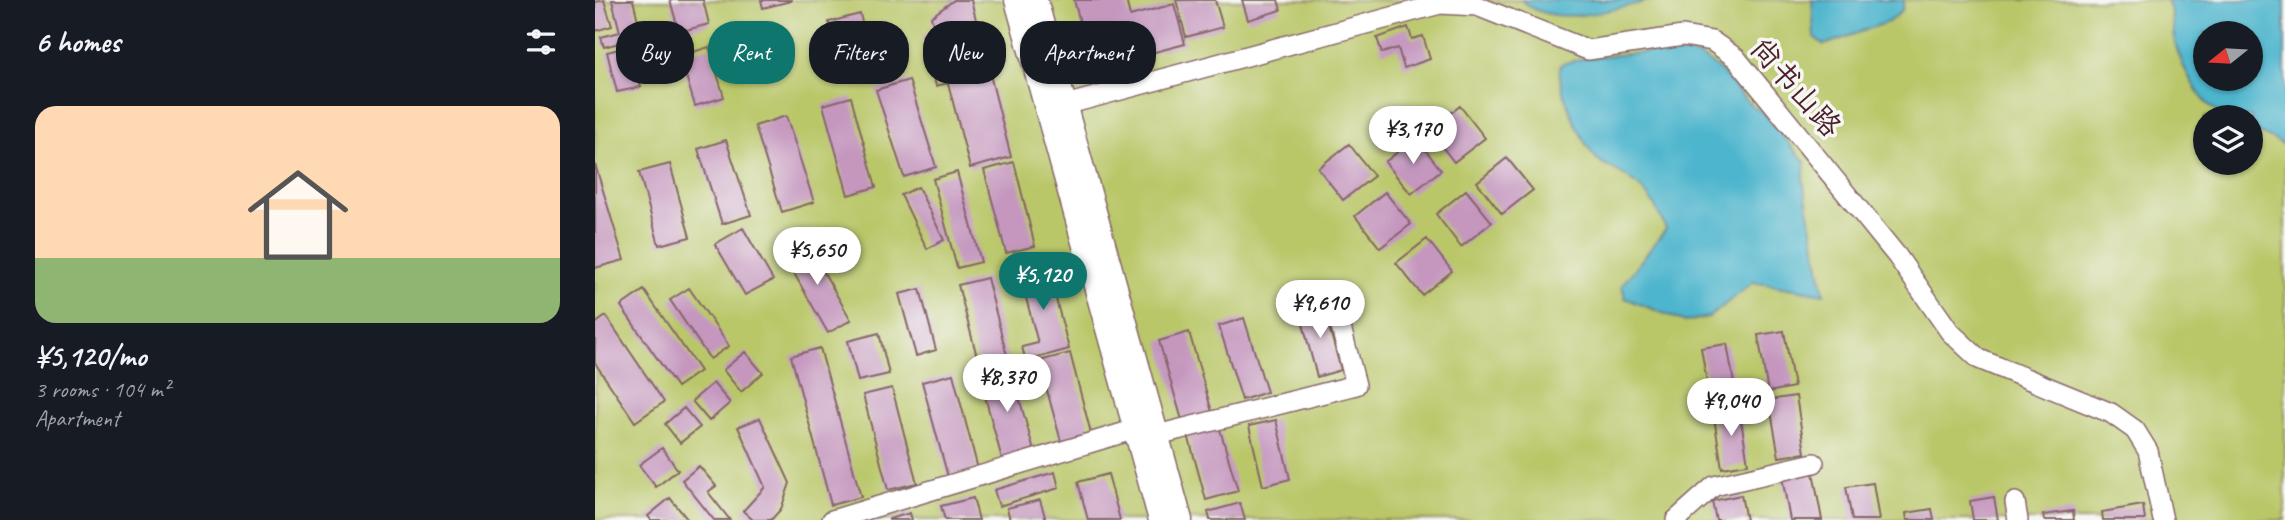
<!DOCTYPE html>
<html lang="en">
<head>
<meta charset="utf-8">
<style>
	body { margin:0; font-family:Caveat,"LXGW WenKai TC",sans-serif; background:#242831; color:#f1f3f6; height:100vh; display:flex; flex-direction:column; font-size:26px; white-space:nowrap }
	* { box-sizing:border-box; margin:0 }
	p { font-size:23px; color:#9ea1a6 }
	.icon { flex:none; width:38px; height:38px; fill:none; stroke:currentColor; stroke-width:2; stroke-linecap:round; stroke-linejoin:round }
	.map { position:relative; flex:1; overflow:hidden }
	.side { display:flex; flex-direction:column; background:#171b24; width:595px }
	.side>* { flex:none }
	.hud { position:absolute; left:21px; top:21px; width:665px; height:63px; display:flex; gap:14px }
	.needle { width:46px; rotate:252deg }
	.buttons { position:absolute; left:1598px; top:21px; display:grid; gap:14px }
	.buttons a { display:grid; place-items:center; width:70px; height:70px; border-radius:50%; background:#171b24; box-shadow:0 2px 5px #0004; font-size:35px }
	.price { position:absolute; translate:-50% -60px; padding:0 16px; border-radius:24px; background:#fff; color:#222; font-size:23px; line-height:46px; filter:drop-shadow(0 2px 4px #0008) }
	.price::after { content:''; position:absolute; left:50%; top:42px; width:21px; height:16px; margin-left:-10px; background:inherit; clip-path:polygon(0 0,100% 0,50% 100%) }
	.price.current { background:#0f766e; color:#fff }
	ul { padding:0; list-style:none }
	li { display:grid; align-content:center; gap:14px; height:371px; padding:0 35px }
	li+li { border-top:2px solid #363941 }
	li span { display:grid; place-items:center; height:217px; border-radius:21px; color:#555 }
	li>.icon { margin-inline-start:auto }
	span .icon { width:126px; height:126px; fill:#fffc; stroke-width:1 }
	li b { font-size:30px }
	h2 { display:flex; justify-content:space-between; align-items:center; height:84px; padding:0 35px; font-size:30px }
	.pill { padding:0 24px; border-radius:28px; background:#171b24; box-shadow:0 2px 5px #0004; font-size:24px; line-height:63px }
	.pill.current { background:#0f766e; color:#fff }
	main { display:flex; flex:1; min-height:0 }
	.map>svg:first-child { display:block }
	.green { fill:#bac769; stroke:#82734a; stroke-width:2; fill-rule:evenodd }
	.water { fill:#4eb5cd; stroke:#4c6a7c; stroke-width:2; fill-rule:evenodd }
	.building { fill:#c597bf }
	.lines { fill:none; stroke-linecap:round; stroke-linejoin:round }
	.minor-casing { stroke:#866669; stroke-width:22 }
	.major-casing { stroke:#866669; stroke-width:27 }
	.minor { stroke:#fff; stroke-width:19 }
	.major { stroke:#fff; stroke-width:24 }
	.labels { text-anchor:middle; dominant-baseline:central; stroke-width:7; stroke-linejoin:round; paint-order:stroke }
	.street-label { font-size:30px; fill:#4a1f2b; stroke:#f6f6f2 }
</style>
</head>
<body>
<main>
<section class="side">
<h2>6 homes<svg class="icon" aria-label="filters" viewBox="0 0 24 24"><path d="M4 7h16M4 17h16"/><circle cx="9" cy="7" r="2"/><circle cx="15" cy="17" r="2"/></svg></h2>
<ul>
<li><span style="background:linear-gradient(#ffd9b3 70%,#8fb573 0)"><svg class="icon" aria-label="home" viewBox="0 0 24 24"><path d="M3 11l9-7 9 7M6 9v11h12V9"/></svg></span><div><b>¥5,120/mo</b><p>3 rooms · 104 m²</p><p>Apartment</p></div></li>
</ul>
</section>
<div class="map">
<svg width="1690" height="520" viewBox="0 0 1690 520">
	<rect width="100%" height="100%" fill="#f6f6f2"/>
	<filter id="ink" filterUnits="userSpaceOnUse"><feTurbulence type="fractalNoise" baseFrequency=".0143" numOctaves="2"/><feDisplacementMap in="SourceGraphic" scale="14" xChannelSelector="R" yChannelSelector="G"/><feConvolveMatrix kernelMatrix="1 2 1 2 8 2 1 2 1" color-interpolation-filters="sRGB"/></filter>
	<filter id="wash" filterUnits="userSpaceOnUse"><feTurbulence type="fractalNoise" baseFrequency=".00686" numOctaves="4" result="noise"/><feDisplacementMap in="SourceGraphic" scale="28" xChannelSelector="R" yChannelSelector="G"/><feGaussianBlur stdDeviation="1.57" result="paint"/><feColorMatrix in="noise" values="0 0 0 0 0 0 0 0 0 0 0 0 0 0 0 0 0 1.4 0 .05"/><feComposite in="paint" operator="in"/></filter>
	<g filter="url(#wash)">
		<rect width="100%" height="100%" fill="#f5eadb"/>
		<path class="green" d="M0 0H1690V520H0ZM1610 33H1656V79H1610ZM1610 117H1656V163H1610Z"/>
		<path class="water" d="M926 0H1058C1020 8 959 31 926 0Z
			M1217 0H1309L1307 11 1293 22 1229 45 1219 37Z
			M1572 0H1690V145L1656 129V117C1649 117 1640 119 1633 117 1607 110 1587 67 1580 43 1576 26 1580 17 1572 0ZM1656 33V79H1610V33Z
			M1065 51C1115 52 1119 64 1150 99 1156 106 1165 110 1171 116 1184 131 1196 147 1210 162L1208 180 1229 294 1158 282 1114 317 1090 322 1030 298 1027 285 1071 229C1058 200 1052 189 1024 172 1017 168 1007 164 1001 158 987 143 959 83 966 64L990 58Z"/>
		<g id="blocks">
			<path class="building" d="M9 0 17 26 0 31V2Z
				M17 0H38L47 37 9 47 6 37 25 32Z
				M75 0H108L114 24 84 32Z
				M166 0H196V1L168 8Z
				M359 0H376L416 157 375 168 353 83 341 86 328 35 340 32 336 17Z
				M479 0H531L535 16 579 4 590 44 537 58 489 37Z
				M581 0H620L628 27 591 37Z
				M647 0H683L686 10 653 20Z
				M265 14 278 67 248 75 234 22Z
				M813 27 817 39 828 36 835 59 809 68 803 48 787 53 782 38Z
				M36 46 46 87 22 92 12 52Z
				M114 47 129 97 100 106 85 56Z
				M314 80 341 167 309 177 281 90Z
				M256 97 281 187 253 195 228 105Z
				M865 106 890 138 859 162 834 130Z
				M191 116 219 202 187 212 160 126Z
				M821 138 846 170 816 194 790 162Z
				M131 140 156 215 127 224 103 149Z
				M754 144 779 176 748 200 723 168Z
				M912 158 938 190 907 214 882 182Z
				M419 162 440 246 411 253 389 170Z
				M0 164 29 260 0 268Z
				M75 164 95 237 64 245 44 172Z
				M362 172 386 262 362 268 338 179Z
				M323 187 349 240 332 249 306 195Z
				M871 190 897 222 866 247 841 214Z
				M790 192 816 224 785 248 760 216Z
				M148 228 178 280 150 295 120 244Z
				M832 239 857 271 827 295 801 263Z
				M211 241 256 320 233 333 188 254Z
				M451 261 474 349 431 361 427 347 443 343 423 268Z
				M392 278 413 360 385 368 363 285Z
				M94 288 134 346 115 359 75 300Z
				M325 289 341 350 321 356 304 294Z
				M49 290 105 371 82 387 26 306Z
				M727 302 746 370 722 377 704 309Z
				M11 316 69 402 40 422 0 363V324Z
				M649 318 672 392 647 400 624 326Z
				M1189 331 1199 387 1173 392 1163 335Z
				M594 332 617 412 587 420 564 341Z
				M284 333 294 374 263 381 253 341Z
				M1132 344 1142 400 1116 405 1106 348Z
				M225 348 266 497 236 505 196 356Z
				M150 352 168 373 146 392 128 370Z
				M475 353 497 437 467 445 444 361Z
				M416 369 439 451 407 459 385 378Z
				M358 374 383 469 353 477 327 382Z
				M118 383 135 403 114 421 97 401Z
				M297 388 322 483 293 490 268 395Z
				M1201 396 1210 453 1184 457 1174 400Z
				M1144 407 1153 464 1127 468 1118 411Z
				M89 408 105 427 85 443 70 424Z
				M165 418 195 483 186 509 176 520H158L148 511 170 487 143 427Z
				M681 420 695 479 668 486 654 426Z
				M624 426 643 491 611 500 593 435Z
				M67 448 83 470 61 487 44 465Z
				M104 466 121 486 113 492 135 520H119L87 480Z
				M460 472 464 488 404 506 399 490Z
				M1218 472 1227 520H1195L1187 477Z
				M513 474 525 520H493L483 482Z
				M1278 483 1284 520H1257L1251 487Z
				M1146 495 1151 520H1121L1117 501Z
				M1399 497 1403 520H1378L1375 501Z
				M75 498 93 520H56L53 516Z
				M378 498 384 520H350L346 506Z
				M445 500 451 520H415L412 508Z
				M645 503 650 520H615L613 512Z
				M1548 505 1550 520H1508L1507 512Z
				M1337 509 1339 520H1312L1311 513Z
				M1478 511 1479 520H1449L1448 515Z
				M315 513 317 520H294V519Z"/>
		</g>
	</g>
	<g filter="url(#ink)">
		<use href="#blocks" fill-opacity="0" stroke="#866669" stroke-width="2"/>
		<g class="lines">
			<defs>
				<path id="minor" d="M470 105 845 4 882 6 993 50 1088 36 1117 41 1141 58 1302 256 1355 332 1384 359 1516 413 1540 430 1553 451 1568 520
					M562 435 761 385 743 316
					M1420 502 1423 520
					M237 520 541 429
					M1081 520 1119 486 1219 463"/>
				<path id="major" d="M422 0 566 520
					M440 0 585 520"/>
			</defs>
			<use href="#minor" class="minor-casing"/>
			<use href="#major" class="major-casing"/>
			<use href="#minor" class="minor"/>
			<use href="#major" class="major"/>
		</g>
	</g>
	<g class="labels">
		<g class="street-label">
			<text transform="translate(1201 87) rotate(49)">尚书山路</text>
		</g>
	</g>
</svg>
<div class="buttons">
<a><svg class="needle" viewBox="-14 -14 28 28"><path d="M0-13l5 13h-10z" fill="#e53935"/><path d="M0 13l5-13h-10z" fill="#9ea1a6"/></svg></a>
<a><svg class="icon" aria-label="layers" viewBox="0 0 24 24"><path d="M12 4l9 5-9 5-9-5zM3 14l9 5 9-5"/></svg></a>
</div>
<b class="price" style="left:818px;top:166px">¥3,170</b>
<b class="price" style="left:222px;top:287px">¥5,650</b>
<b class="price current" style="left:448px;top:312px">¥5,120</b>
<b class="price" style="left:725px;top:340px">¥9,610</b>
<b class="price" style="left:412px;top:414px">¥8,370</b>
<b class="price" style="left:1136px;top:438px">¥9,040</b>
<div class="hud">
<a class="pill">Buy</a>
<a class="pill current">Rent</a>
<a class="pill">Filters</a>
<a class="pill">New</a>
<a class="pill">Apartment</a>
</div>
</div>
</main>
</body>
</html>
